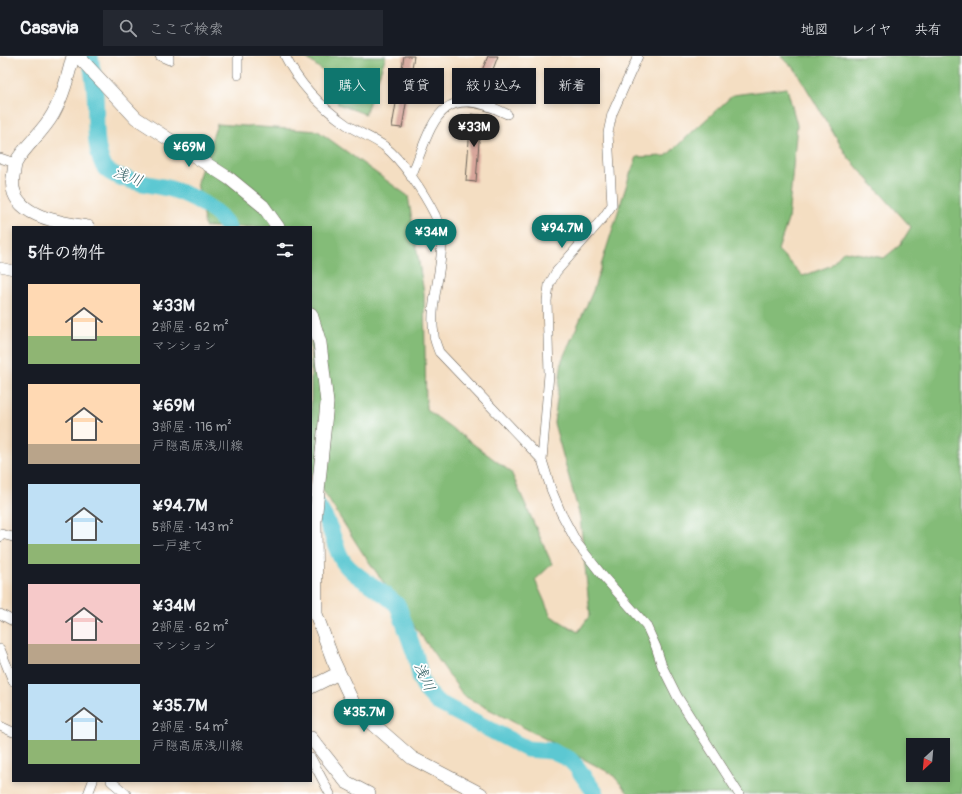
<!DOCTYPE html>
<html lang="ja">
<head>
<meta charset="utf-8">
<style>
	body { margin:0; font-family:Pangolin,"Klee One",sans-serif; background:#242831; color:#f1f3f6; height:100vh; display:flex; flex-direction:column; font-size:15px; white-space:nowrap }
	* { box-sizing:border-box; margin:0 }
	p { font-size:13px; color:#9ea1a6 }
	.icon { flex:none; width:22px; height:22px; fill:none; stroke:currentColor; stroke-width:2; stroke-linecap:round; stroke-linejoin:round }
	.map { position:relative; flex:1; overflow:hidden }
	.side { position:absolute; left:12px; top:170px; width:300px; height:556px; display:flex; flex-direction:column; background:#171b24; border-radius:0px; box-shadow:0 2px 6px #0003 }
	.side>* { flex:none }
	.top-card { position:absolute; left:324px; top:12px; width:380px; height:36px; display:flex; gap:8px }
	.needle { width:26px; rotate:206deg }
	.controls { position:absolute; left:906px; top:682px; display:grid; gap:8px }
	.controls a { display:grid; place-items:center; width:44px; height:44px; border-radius:0px; background:#171b24; box-shadow:0 2px 6px #0003; font-size:20px }
	.price { position:absolute; translate:-50% -34px; padding:0 9px; border-radius:14px; background:#0f766e; color:#fff; font-size:13px; line-height:26px; filter:drop-shadow(0 1px 2px #0008) }
	.price::after { content:''; position:absolute; left:50%; top:24px; width:12px; height:9px; margin-left:-6px; background:inherit; clip-path:polygon(0 0,100% 0,50% 100%) }
	.price.current { background:#222; color:#fff }
	ul { padding:0; list-style:none }
	li { display:flex; align-items:center; gap:12px; height:100px; padding:0 16px }
	li span { display:grid; place-items:center; flex:none; width:112px; height:80px; border-radius:0px; color:#555 }
	li>.icon { margin-inline-start:auto }
	span .icon { width:48px; height:48px; fill:#fffc; stroke-width:1 }
	li b { font-size:17px }
	h2 { display:flex; justify-content:space-between; align-items:center; height:48px; padding:0 16px; font-size:17px }
	.tag { padding:0 14px; border-radius:0px; background:#171b24; box-shadow:0 2px 6px #0003; font-size:14px; line-height:36px }
	.tag.current { background:#0f766e; color:#fff }
	header { display:flex; align-items:center; gap:24px; box-sizing:border-box; height:56px; padding:0 20px; background:#171b24; border-bottom:1px solid #363941 }
	header strong { font-size:19px }
	nav { display:flex; gap:22px; margin-inline-start:auto; font-size:14px }
	.search { width:280px; height:36px; background:#242831; display:flex; align-items:center; gap:10px; box-sizing:border-box; padding:0 14px; border-radius:0px; color:#9ea1a6; font-size:15px }
	.map>svg:first-child { display:block }
	.forest { fill:#84bc78; stroke:#506c4a; fill-rule:evenodd }
	.lines { fill:none; stroke-linecap:round; stroke-linejoin:round }
	.river { stroke:#5bc8d2; stroke-width:17 }
	.building { fill:#d7a59a }
	.street-casing { stroke:#686056; stroke-width:10 }
	.secondary-casing { stroke:#686056; stroke-width:14 }
	.street { stroke:#fff; stroke-width:9 }
	.secondary { stroke:#fff; stroke-width:13 }
	.labels { text-anchor:middle; dominant-baseline:central; stroke-width:3.5; stroke-linejoin:round; paint-order:stroke }
	.water-label { font-size:15px; font-style:italic; fill:#356165; stroke:#fff }
</style>
</head>
<body>
<header>
<strong>Casavia</strong>
<div class="search"><svg class="icon" aria-label="search" viewBox="0 0 24 24"><circle cx="10" cy="10" r="6"/><path d="M15 15l6 6"/></svg>ここで検索</div>
<nav><a>地図</a><a>レイヤ</a><a>共有</a></nav>
</header>
<div class="map">
<svg width="962" height="738" viewBox="0 0 962 738">
	<rect width="100%" height="100%" fill="#fff"/>
	<filter id="ink" filterUnits="userSpaceOnUse"><feTurbulence type="fractalNoise" baseFrequency=".025" numOctaves="2"/><feDisplacementMap in="SourceGraphic" scale="8" xChannelSelector="R" yChannelSelector="G"/><feConvolveMatrix kernelMatrix="1 2 1 2 8 2 1 2 1" color-interpolation-filters="sRGB"/></filter>
	<filter id="wash" filterUnits="userSpaceOnUse"><feTurbulence type="fractalNoise" baseFrequency=".012" numOctaves="4" result="noise"/><feDisplacementMap in="SourceGraphic" scale="16" xChannelSelector="R" yChannelSelector="G"/><feGaussianBlur stdDeviation="0.9" result="paint"/><feColorMatrix in="noise" values="0 0 0 0 0 0 0 0 0 0 0 0 0 0 0 0 0 1.4 0 .05"/><feComposite in="paint" operator="in"/></filter>
	<g filter="url(#wash)">
		<rect width="100%" height="100%" fill="#f4dec2"/>
		<path class="forest" d="M304 0H386L365 58 338 48 334 24Z
			M780 0H962V738H629L612 718 464 640 362 496 311 416V171H205L197 126 217 68 318 75 408 140 424 237 426 353 511 416 552 508 535 524 551 560 578 576 590 559 580 461 554 367 562 304 593 235 630 118 637 101 666 100 733 39 787 32 797 69 788 164 778 194 803 220 830 210 844 195 884 202 900 189 911 171 847 100 795 13ZM913 689H943V719H913Z"/>
		<g class="lines">
			<path class="river" d="M90 0C92 12 94 24 95 36 97 60 93 87 103 109 111 125 155 128 171 133 190 139 218 153 228 171
				M311 441C319 451 325 461 330 473 334 483 337 496 343 505 354 522 382 533 398 550L416 601 421 624 426 634 437 646 527 693 551 695 569 703 576 710 596 738"/>
		</g>
		<g id="blocks">
			<path class="building" d="M404 0H414L402 72 392 71Z
				M488 0H498L486 32 476 29Z
				M471 58 481 59 476 126 466 125Z"/>
		</g>
	</g>
	<g filter="url(#ink)">
		<use href="#blocks" fill-opacity="0" stroke="#686056" stroke-width="1"/>
		<g class="lines">
			<defs>
				<path id="street" d="M160 0 169 4V0
					M238 0V19
					M285 0C299 28 321 51 347 69 359 77 373 82 384 90 403 105 424 137 435 159 453 198 427 238 434 279 434 284 437 290 439 296L542 404 551 433 561 457 577 487 602 519 646 569 656 591 662 610 677 640 739 738
					M0 102 15 107
					M411 121C433 67 438 24 507 58
					M0 211 13 214
					M542 404 549 318 547 245 549 229 556 216 603 162 612 149 608 77 612 58 638 0
					M0 481 1 478 13 481
					M0 558 13 565
					M0 593 13 625
					M0 670 13 676
					M311 702 330 738
					M111 725 126 738
					M88 738 93 725"/>
				<path id="secondary" d="M73 0C68 20 63 40 53 58 43 76 25 90 16 106 14 110 14 117 13 121 7 160 61 167 88 171
					M78 0 136 62 230 123 263 150 278 171
					M311 258 320 287 327 347 315 465 316 558 333 604 356 653 412 702 481 738
					M311 631 339 617
					M311 682 346 726 369 738"/>
			</defs>
			<use href="#street" class="street-casing"/>
			<use href="#secondary" class="secondary-casing"/>
			<use href="#street" class="street"/>
			<use href="#secondary" class="secondary"/>
		</g>
	</g>
	<g class="labels">
		<g class="water-label">
			<text transform="translate(128 121) rotate(20)">浅川</text>
			<text transform="translate(424 621) rotate(66)">浅川</text>
		</g>
	</g>
</svg>
<div class="controls">
<a><svg class="needle" viewBox="-14 -14 28 28"><path d="M0-13l5 13h-10z" fill="#e53935"/><path d="M0 13l5-13h-10z" fill="#9ea1a6"/></svg></a>
</div>
<b class="price current" style="left:474px;top:92px">¥33M</b>
<b class="price" style="left:189px;top:112px">¥69M</b>
<b class="price" style="left:562px;top:193px">¥94.7M</b>
<b class="price" style="left:431px;top:197px">¥34M</b>
<b class="price" style="left:364px;top:677px">¥35.7M</b>
<div class="top-card">
<a class="tag current">購入</a>
<a class="tag">賃貸</a>
<a class="tag">絞り込み</a>
<a class="tag">新着</a>
</div>
<section class="side">
<h2>5件の物件<svg class="icon" aria-label="filters" viewBox="0 0 24 24"><path d="M4 7h16M4 17h16"/><circle cx="9" cy="7" r="2"/><circle cx="15" cy="17" r="2"/></svg></h2>
<ul>
<li><span style="background:linear-gradient(#ffd9b3 65%,#8fb573 0)"><svg class="icon" aria-label="home" viewBox="0 0 24 24"><path d="M3 11l9-7 9 7M6 9v11h12V9"/></svg></span><div><b>¥33M</b><p>2部屋 · 62 m²</p><p>マンション</p></div></li>
<li><span style="background:linear-gradient(#ffd9b3 75%,#b9a48a 0)"><svg class="icon" aria-label="home" viewBox="0 0 24 24"><path d="M3 11l9-7 9 7M6 9v11h12V9"/></svg></span><div><b>¥69M</b><p>3部屋 · 116 m²</p><p>戸隠高原浅川線</p></div></li>
<li><span style="background:linear-gradient(#bfe0f5 75%,#8fb573 0)"><svg class="icon" aria-label="home" viewBox="0 0 24 24"><path d="M3 11l9-7 9 7M6 9v11h12V9"/></svg></span><div><b>¥94.7M</b><p>5部屋 · 143 m²</p><p>一戸建て</p></div></li>
<li><span style="background:linear-gradient(#f6c9c9 75%,#b9a48a 0)"><svg class="icon" aria-label="home" viewBox="0 0 24 24"><path d="M3 11l9-7 9 7M6 9v11h12V9"/></svg></span><div><b>¥34M</b><p>2部屋 · 62 m²</p><p>マンション</p></div></li>
<li><span style="background:linear-gradient(#bfe0f5 70%,#8fb573 0)"><svg class="icon" aria-label="home" viewBox="0 0 24 24"><path d="M3 11l9-7 9 7M6 9v11h12V9"/></svg></span><div><b>¥35.7M</b><p>2部屋 · 54 m²</p><p>戸隠高原浅川線</p></div></li>
</ul>
</section>
</div>
</body>
</html>
